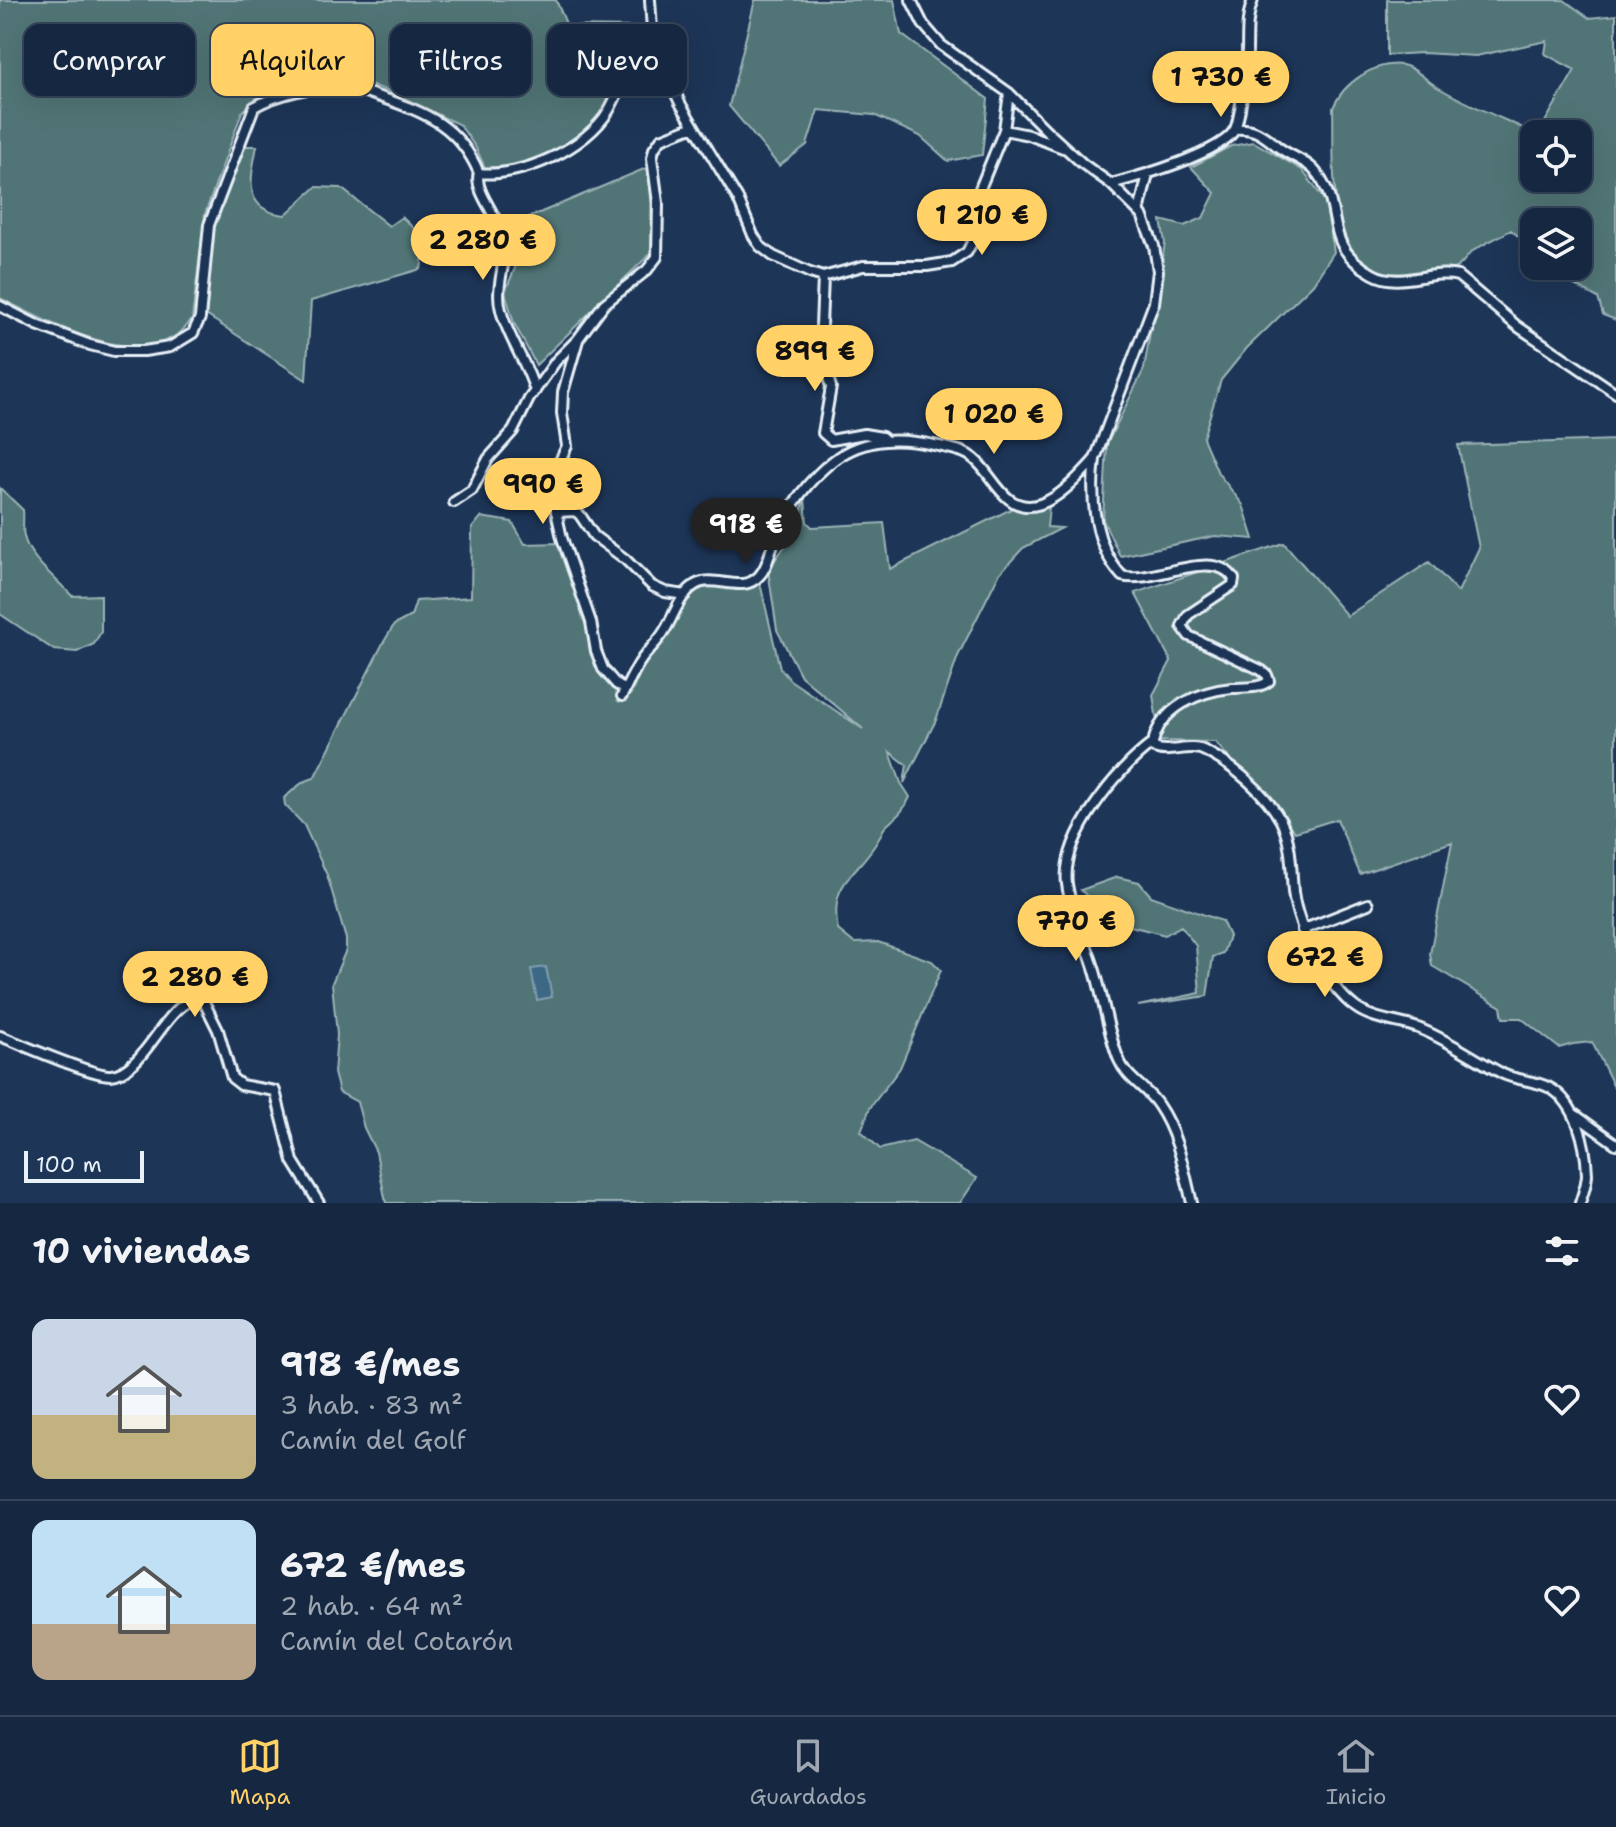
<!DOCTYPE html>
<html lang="es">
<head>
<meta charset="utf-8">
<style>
	body { margin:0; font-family:"Shantell Sans",sans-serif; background:#1f3048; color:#f1f3f6; height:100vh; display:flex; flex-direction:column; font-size:30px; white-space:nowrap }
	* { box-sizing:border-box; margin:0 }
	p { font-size:26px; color:#9ea6b1 }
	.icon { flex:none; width:44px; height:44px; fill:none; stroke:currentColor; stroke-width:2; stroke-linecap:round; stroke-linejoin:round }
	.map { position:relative; height:1203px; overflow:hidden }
	.panel { display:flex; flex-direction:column; background:#162841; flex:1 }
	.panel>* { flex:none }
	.hud { position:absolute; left:24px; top:24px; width:800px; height:72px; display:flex; gap:16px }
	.controls { position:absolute; left:1520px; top:120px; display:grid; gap:16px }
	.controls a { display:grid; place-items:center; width:72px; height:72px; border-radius:16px; background:#162841; box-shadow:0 8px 32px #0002,0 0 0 2px #35445a; font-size:40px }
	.scale { position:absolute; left:24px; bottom:20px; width:120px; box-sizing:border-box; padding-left:8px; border:4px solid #e8f1f8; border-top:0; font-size:22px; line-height:28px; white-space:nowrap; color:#e8f1f8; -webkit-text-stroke:6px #1d3557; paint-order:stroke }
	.price { position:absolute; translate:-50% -68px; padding:0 18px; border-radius:28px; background:#ffd166; color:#111; font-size:26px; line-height:52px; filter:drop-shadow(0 2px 4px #0008) }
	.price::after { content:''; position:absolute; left:50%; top:48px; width:24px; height:18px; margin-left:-12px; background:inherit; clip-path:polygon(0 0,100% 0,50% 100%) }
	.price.selected { background:#222; color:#fff }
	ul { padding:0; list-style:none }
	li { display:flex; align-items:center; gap:24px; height:200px; padding:0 32px }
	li+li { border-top:2px solid #35445a }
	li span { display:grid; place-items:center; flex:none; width:224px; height:160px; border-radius:16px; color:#555 }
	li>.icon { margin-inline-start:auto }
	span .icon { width:96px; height:96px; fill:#fffc; stroke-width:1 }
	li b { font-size:34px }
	h2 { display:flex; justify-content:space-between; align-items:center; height:96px; padding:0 32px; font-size:34px }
	.tag { padding:0 28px; border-radius:16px; background:#162841; box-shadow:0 8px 32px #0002,0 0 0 2px #35445a; font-size:28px; line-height:72px }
	.tag.selected { background:#ffd166; color:#111 }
	.tab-bar { display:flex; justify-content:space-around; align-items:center; height:112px; border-top:2px solid #35445a; background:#162841; font-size:22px; color:#9ea6b1 }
	.tab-bar a { display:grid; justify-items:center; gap:4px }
	.tab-bar .selected { color:#ffd166 }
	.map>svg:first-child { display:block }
	.green { fill:#517576; stroke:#9cb3b7; stroke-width:2 }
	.water { fill:#3e6885; stroke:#829fb3; stroke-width:2 }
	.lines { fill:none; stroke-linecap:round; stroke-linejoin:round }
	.minor-casing { stroke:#e8f1f8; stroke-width:14 }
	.minor { stroke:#1d3557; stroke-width:8 }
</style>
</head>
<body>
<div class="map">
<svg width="1616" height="1203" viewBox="0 0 1616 1203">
	<rect width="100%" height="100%" fill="#1d3557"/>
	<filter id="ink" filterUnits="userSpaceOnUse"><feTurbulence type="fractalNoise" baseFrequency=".0125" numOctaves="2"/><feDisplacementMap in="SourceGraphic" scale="16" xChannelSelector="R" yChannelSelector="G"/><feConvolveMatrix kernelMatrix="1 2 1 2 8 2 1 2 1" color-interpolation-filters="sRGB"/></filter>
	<g filter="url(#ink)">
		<path class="green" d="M0 0H556L567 26 640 27C630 50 616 92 603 111 582 143 523 173 485 168L476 148 460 125 389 91 348 78 307 82 263 94 242 112 205 214 192 319C151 380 48 322 0 298Z
			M755 0H894L901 34 988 99 982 155 948 161 920 136 874 115 818 110 807 145 779 166 729 106Z
			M1387 0H1564L1589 18 1616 15V320L1603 315 1598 298 1567 281 1552 266H1578V222H1534V250L1511 230C1499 237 1485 243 1473 251 1467 255 1463 264 1456 268 1446 273 1425 272 1413 273 1321 285 1335 167 1333 108 1343 83 1375 61 1402 65 1415 67 1428 82 1439 88 1470 106 1504 119 1536 134L1534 178H1578V134H1538L1575 70 1545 54 1547 41 1476 56 1422 53 1387 55Z
			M1254 142 1302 170 1325 201 1334 252 1313 284 1247 348 1221 380 1203 438 1218 473 1243 505 1254 539 1215 536 1120 556 1103 520 1107 444 1144 369 1165 243 1161 220 1184 226 1203 218 1215 193 1191 167 1231 146Z
			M242 146H257C251 178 241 210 285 215L316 187 341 188 389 226 402 217 426 240 421 269 311 301 306 380 206 315 213 225Z
			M651 166 652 252 536 365 514 323 505 292 515 268 513 224Z
			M1616 440V1091L1592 1042 1573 1044 1559 1048 1521 1018H1503L1501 1007 1432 966 1430 954 1452 842 1360 874 1337 819 1295 832 1215 742 1160 741 1153 695 1171 661 1135 593 1284 543 1347 616 1429 562 1458 592 1479 548 1458 445Z
			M0 488 23 510C24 519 22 528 24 536 28 558 57 579 72 596L101 595V632L94 644 77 652 54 650 0 614Z
			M805 499 807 522 812 527 884 523 890 569 1015 507H1049L1047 527 1062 528 1023 548 999 574 958 656 936 720 904 783 907 765 890 752 901 783 910 797C904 811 897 816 886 826 881 831 881 836 877 842 855 877 829 882 838 930L854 943 878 942 932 961 941 970 900 1068 870 1108 861 1131 880 1149 914 1141 977 1178 960 1203H386L376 1152 364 1128 357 1102 339 1092 334 1073 337 1035 332 983 346 950V939L327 875 304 825 285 805 284 798 303 782 314 778 382 645 394 625 411 616 416 601 471 597 472 528 481 517 512 522 525 544 561 543 590 633 592 652 599 670 622 696 631 694 645 662 660 646 694 590 705 585 741 589 760 583 780 668 790 680 863 729 801 676 777 630 768 570 794 533Z
			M1117 877 1139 882 1151 896 1222 921 1229 936 1223 953 1213 957 1207 996 1138 1006 1200 993 1196 946 1181 926 1165 935 1111 921 1081 890Z"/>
		<path class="water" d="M546 967 552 997 537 1000 531 969Z"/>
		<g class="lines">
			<defs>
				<path id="minor" d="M650 0 652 30 667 75 680 103 738 199 753 235 760 246 773 256 810 273 823 277 863 266H927L952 262 967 252 976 235 977 196 1004 130 1029 135 1063 148
					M911 0 923 24 941 45 1009 93 1047 131 1083 164 1111 184 1142 215 1154 246 1158 271 1154 303 1095 459C1090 497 1094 546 1122 576 1152 585 1214 546 1234 579L1233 585 1188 615 1182 626 1189 636 1261 670 1267 675 1269 681C1259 689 1245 687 1232 688 1199 691 1160 708 1153 743
					M1235 129C1255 127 1263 135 1278 147 1291 157 1309 161 1318 175 1346 214 1320 244 1373 274 1400 289 1430 269 1458 276L1517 326 1616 393
					M1004 130 1009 93
					M479 173C473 190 498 216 503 236 509 261 494 285 501 310 508 339 527 362 535 391
					M1111 184C1138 177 1223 153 1235 129 1239 121 1245 79 1246 68 1249 44 1244 23 1253 0
					M1139 212 1148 174
					M823 277 820 351 831 387 823 433 831 440 864 434 882 437 885 440
					M0 306 37 325 90 345 114 351H144L170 347 193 333 200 318 209 225 254 107C274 95 321 83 344 86 356 87 369 94 380 97 427 113 459 126 479 173 521 178 587 148 609 110 622 87 630 60 642 36L652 30
					M578 340 563 392 562 413 567 446 554 474 552 493 562 538 591 622 596 651 603 669 616 684 625 690
					M454 502 472 490 488 459 513 431 529 399 556 361 578 339 604 304 647 270 657 257 658 203 652 158 654 149 661 139 694 126
					M556 512 575 511 580 515 594 536 625 559 652 586 665 592 685 595
					M622 696C628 684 634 670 642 659 649 649 659 641 665 630 674 616 680 594 695 585 714 573 742 595 759 576 768 567 771 549 775 537 787 509 810 478 834 460 866 436 902 438 939 446 951 449 963 450 973 458 987 469 995 488 1009 499 1039 523 1076 480 1094 460
					M1153 743 1154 748C1171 755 1190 742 1207 752 1235 767 1266 793 1281 821 1292 843 1291 869 1293 892 1298 929 1326 985 1355 1007 1372 1020 1398 1021 1418 1028 1449 1040 1474 1059 1503 1074 1518 1081 1536 1080 1550 1088 1577 1103 1586 1145 1587 1174 1587 1183 1583 1194 1580 1203
					M1153 743C1117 769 1061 837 1067 884 1071 913 1087 943 1095 971 1103 997 1109 1037 1119 1060 1127 1079 1147 1088 1158 1105 1178 1134 1184 1170 1192 1203
					M1302 930 1368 904
					M0 1036C21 1044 92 1076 111 1075 147 1072 169 992 203 1000L218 1030 232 1078 241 1085 275 1091 293 1161 319 1203
					M1574 1114 1616 1144"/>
			</defs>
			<use href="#minor" class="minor-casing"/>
			<use href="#minor" class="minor"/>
		</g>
	</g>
</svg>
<div class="controls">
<a><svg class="icon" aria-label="locate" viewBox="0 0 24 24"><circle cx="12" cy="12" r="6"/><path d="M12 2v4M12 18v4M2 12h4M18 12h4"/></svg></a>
<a><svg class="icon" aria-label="layers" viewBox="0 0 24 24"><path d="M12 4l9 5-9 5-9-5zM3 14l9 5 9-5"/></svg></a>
</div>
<div class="scale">100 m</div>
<b class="price" style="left:1221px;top:119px">1 730 €</b>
<b class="price" style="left:982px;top:257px">1 210 €</b>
<b class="price" style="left:483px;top:282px">2 280 €</b>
<b class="price" style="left:815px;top:393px">899 €</b>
<b class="price" style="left:994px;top:456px">1 020 €</b>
<b class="price" style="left:543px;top:526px">990 €</b>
<b class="price selected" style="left:746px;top:566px">918 €</b>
<b class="price" style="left:1076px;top:963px">770 €</b>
<b class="price" style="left:1325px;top:999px">672 €</b>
<b class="price" style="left:195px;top:1019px">2 280 €</b>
<div class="hud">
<a class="tag">Comprar</a>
<a class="tag selected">Alquilar</a>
<a class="tag">Filtros</a>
<a class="tag">Nuevo</a>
</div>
</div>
<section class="panel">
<h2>10 viviendas<svg class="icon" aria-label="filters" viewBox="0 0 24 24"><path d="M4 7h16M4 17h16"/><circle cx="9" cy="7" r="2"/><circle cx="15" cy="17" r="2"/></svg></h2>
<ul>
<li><span style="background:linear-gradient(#c9d6e8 60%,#c2b280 0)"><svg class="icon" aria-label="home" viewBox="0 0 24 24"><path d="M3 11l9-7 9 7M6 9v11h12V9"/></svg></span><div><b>918 €/mes</b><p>3 hab. · 83 m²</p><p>Camín del Golf</p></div><svg class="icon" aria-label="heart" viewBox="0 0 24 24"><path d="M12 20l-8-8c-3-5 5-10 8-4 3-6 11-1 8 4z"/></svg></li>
<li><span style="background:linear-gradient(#bfe0f5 65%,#b9a48a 0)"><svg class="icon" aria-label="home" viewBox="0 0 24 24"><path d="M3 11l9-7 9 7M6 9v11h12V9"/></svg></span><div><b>672 €/mes</b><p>2 hab. · 64 m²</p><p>Camín del Cotarón</p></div><svg class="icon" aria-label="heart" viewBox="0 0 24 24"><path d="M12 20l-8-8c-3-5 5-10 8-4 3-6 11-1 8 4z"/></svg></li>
</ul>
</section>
<nav class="tab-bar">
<a class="selected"><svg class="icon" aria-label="map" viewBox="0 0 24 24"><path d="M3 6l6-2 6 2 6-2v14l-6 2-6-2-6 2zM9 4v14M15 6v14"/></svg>Mapa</a>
<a><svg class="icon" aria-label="saved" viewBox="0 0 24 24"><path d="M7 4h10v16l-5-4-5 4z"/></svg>Guardados</a>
<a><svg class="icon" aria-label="home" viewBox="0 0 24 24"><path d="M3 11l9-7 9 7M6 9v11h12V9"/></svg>Inicio</a>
</nav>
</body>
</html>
